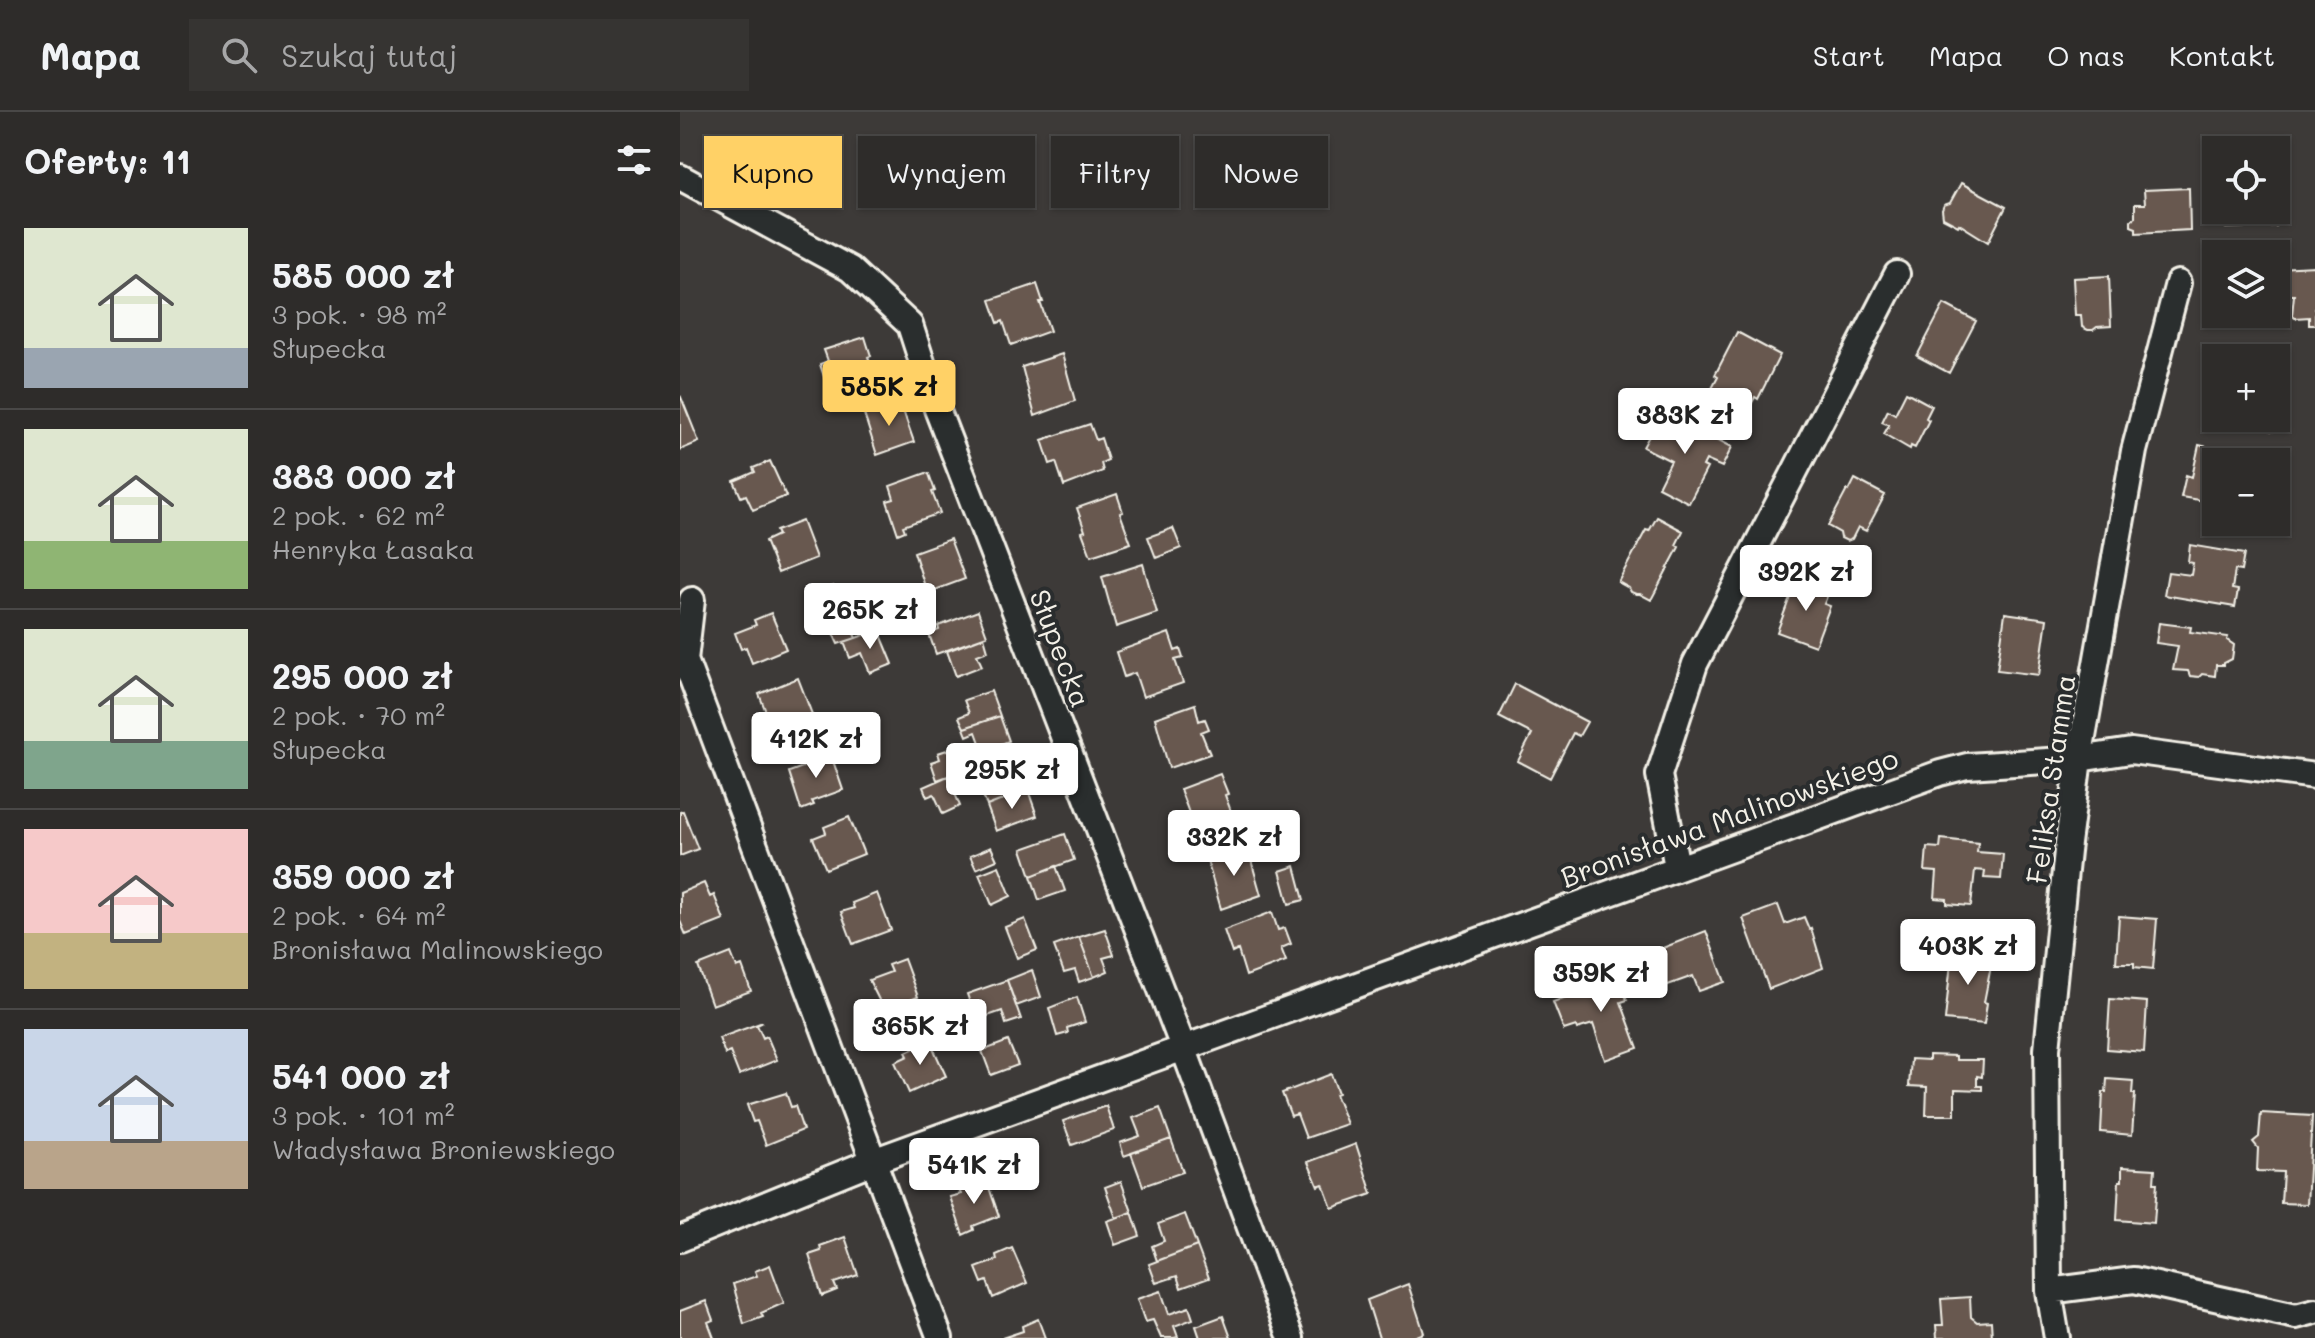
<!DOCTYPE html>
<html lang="pl">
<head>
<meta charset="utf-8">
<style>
	body { margin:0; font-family:Mali,sans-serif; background:#363432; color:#f1f3f6; height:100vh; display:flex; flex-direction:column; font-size:30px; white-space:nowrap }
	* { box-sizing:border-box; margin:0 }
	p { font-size:26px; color:#a7a7a8 }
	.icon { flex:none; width:44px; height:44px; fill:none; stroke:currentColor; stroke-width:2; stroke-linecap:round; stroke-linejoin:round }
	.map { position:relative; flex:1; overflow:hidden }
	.sheet { display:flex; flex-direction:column; background:#2e2c2a; width:680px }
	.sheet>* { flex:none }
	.banner { position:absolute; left:24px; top:24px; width:760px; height:72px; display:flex; gap:16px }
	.buttons { position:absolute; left:1522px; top:24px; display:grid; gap:16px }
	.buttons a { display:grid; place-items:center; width:88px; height:88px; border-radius:0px; background:#2e2c2a; box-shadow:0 2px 6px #0004,0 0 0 2px #494847; font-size:40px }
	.price { position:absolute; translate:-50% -68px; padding:0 18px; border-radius:8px; background:#fff; color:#222; font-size:26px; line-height:52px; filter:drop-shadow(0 2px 4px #0008) }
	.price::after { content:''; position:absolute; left:50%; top:48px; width:24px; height:18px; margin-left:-12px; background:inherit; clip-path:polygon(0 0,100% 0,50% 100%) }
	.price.on { background:#ffd166; color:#111 }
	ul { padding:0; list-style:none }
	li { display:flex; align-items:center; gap:24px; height:200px; padding:0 24px }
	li+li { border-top:2px solid #494847 }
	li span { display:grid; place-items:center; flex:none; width:224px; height:160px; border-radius:0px; color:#555 }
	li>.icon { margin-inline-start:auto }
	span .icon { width:96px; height:96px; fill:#fffc; stroke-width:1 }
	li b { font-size:34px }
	h2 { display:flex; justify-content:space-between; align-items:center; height:96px; padding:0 24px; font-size:34px }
	.tag { padding:0 28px; border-radius:0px; background:#2e2c2a; box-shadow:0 2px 6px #0004,0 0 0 2px #494847; font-size:28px; line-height:72px }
	.tag.on { background:#ffd166; color:#111 }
	header { display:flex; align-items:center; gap:48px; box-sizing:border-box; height:112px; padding:0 40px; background:#2e2c2a; border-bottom:2px solid #494847 }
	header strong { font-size:38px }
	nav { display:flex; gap:44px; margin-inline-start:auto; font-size:28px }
	.search { width:560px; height:72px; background:#363432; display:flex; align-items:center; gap:20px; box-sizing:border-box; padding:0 28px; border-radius:0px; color:#a7a7a8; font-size:30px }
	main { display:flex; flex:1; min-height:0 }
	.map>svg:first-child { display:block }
	.building { fill:#685850; stroke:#f4f1e8; stroke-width:2 }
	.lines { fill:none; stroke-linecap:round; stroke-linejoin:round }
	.minor-casing { stroke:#f4f1e8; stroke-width:30 }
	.minor { stroke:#2a2d2e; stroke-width:24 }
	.labels { text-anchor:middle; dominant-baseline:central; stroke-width:8; stroke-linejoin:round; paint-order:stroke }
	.street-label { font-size:28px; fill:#f4f1e8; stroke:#2a2d2e }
</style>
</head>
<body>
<header>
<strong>Mapa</strong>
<div class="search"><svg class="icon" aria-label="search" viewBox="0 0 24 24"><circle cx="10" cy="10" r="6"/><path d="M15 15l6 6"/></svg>Szukaj tutaj</div>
<nav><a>Start</a><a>Mapa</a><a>O nas</a><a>Kontakt</a></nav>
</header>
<main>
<section class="sheet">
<h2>Oferty: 11<svg class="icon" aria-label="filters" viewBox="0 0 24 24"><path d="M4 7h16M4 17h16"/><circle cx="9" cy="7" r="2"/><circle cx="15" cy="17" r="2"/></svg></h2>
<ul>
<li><span style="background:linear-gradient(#dfe7d0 75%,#9aa5b1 0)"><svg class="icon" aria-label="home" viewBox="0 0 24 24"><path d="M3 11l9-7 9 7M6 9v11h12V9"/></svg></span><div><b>585 000 zł</b><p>3 pok. · 98 m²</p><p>Słupecka</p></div></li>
<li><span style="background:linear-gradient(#dfe7d0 70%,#8fb573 0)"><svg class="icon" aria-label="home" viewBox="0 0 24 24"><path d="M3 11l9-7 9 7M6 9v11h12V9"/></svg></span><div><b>383 000 zł</b><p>2 pok. · 62 m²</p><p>Henryka Łasaka</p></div></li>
<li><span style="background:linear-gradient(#dfe7d0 70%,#7fa58c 0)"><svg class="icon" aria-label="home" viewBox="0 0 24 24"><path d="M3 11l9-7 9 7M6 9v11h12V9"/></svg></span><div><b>295 000 zł</b><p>2 pok. · 70 m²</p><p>Słupecka</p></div></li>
<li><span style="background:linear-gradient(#f6c9c9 65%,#c2b280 0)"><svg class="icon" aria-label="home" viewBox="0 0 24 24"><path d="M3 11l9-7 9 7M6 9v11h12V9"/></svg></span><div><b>359 000 zł</b><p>2 pok. · 64 m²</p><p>Bronisława Malinowskiego</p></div></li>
<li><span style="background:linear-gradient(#c9d6e8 70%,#b9a48a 0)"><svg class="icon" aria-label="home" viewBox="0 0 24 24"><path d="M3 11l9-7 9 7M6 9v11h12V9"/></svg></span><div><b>541 000 zł</b><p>3 pok. · 101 m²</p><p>Władysława Broniewskiego</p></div></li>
</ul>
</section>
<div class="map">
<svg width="1635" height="1226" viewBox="0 0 1635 1226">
	<rect width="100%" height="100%" fill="#3d3a38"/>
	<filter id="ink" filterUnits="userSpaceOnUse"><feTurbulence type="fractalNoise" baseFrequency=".0125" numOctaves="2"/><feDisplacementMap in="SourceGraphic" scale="16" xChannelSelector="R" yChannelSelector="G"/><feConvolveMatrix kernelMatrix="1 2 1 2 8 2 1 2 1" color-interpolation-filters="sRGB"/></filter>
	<g filter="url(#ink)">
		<path class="building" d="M1281 71 1326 95 1308 130 1279 112 1278 114 1263 106 1262 98 1264 93 1270 91Z
			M1509 76 1510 118 1456 121V116L1451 114V108L1455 105V92H1465L1464 78Z
			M1545 98H1595L1596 114 1546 116Z
			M1635 154V213H1629V205L1615 206 1612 203 1614 183H1596V156Z
			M1429 164 1431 214 1417 215 1413 218H1408L1402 215 1401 203H1395L1393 166Z
			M357 172 363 190H360L370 219 331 233 323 209 318 211 310 188Z
			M1264 192 1296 209 1269 261 1237 244Z
			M1057 220 1100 243 1078 287 1075 285 1065 304 1028 284 1038 265 1035 263Z
			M185 225 191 244 188 245 195 266 171 274V280L151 287 140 252 148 249 144 238Z
			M382 242 395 289 355 304 342 255Z
			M1596 263 1608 266 1593 319 1560 310 1561 306H1596Z
			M1226 280 1252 294 1246 306 1249 308 1235 336 1231 334 1230 337 1204 322 1209 313 1202 310 1208 298 1215 302Z
			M1 285 19 330 0 338V286Z
			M220 290 234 330 197 343 184 302Z
			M980 304 1017 324 1020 318 1052 335 1042 355 1026 348 1023 354 1027 356 1009 391 978 375 991 349 963 335Z
			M410 312 416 328 421 326 428 348 421 351 423 359 384 374 376 350 370 352 362 328Z
			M1519 333 1545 339 1543 350H1536V391L1501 385 1506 363 1512 365Z
			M90 349 106 384 73 398 66 383 61 385 54 369 75 360 73 356Z
			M246 361 249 362 255 379 252 380 260 401 223 414 225 419 218 422 207 389 214 387 210 374Z
			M1175 367 1205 383 1186 419 1178 415 1172 427 1167 429 1161 426 1160 421 1148 414 1167 378 1169 379Z
			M437 382 443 400 440 401 451 431 411 444 402 420 405 419 397 396Z
			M977 405 1003 419 996 433 999 435 971 488 960 482H956L951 480 949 476 938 470 966 418 969 419Z
			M122 409 136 446 98 461 85 429 98 423 96 419Z
			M493 416 501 436 476 446 468 425Z
			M270 427 285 467 247 481 234 440Z
			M1510 433 1564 442 1561 459 1555 458 1552 477 1558 478 1555 495 1484 483 1488 460 1511 463 1513 451 1508 450Z
			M463 452 477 501 436 515 422 465Z
			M1124 467 1150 477 1144 492 1150 494 1135 534 1097 520 1112 480 1118 482Z
			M153 474 160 489 135 500 129 485Z
			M160 489 167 507 143 518 135 500Z
			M298 499 307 524 256 542 249 522 259 518 258 514Z
			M91 501 106 537 72 551 66 535 61 537 55 521 76 513 74 508Z
			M1325 501 1367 507 1359 563 1317 558Z
			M167 507 176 526 158 532 150 515Z
			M1479 511 1511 515 1510 520 1548 525 1547 528 1554 533 1552 547 1544 551V553H1536L1535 564 1522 562 1519 565 1510 564 1508 559 1493 558 1498 534 1476 531Z
			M199 518 213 552 190 561 182 541 170 546 164 530Z
			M489 521 495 539 500 537 503 546 495 548 503 571 463 585 455 561 444 565 436 540Z
			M304 525 308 539 297 543 302 554 276 564 267 539Z
			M118 566 133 605 94 620 79 582Z
			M835 572 907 610 899 624 893 621 870 666 838 649 852 622 819 605Z
			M311 579 320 604 284 616 279 605 289 601 284 588Z
			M515 592 519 609 525 607 529 617 521 620 530 642 489 656 475 606Z
			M320 604 329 629 303 639 296 620 287 624 284 616Z
			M187 610 195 632 167 642 160 620Z
			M273 636 282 659 257 668 251 650 260 647 258 641Z
			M150 640 163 678 132 689 134 693 121 698 109 660 123 655 121 650Z
			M357 646 366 671 307 694 297 668Z
			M540 662 548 682 545 683 556 713 516 726 507 702 509 701 500 677Z
			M268 664 280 694 263 702 254 682 247 685 243 675Z
			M348 678 357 704 316 719 307 694Z
			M3 699 18 737 0 744V700Z
			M169 705 184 742 146 757 133 726 146 721 144 715Z
			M385 722 394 748 351 764 342 737Z
			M1261 727 1298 731 1297 740 1323 742 1321 767 1304 766 1305 759 1295 758 1291 794 1267 792V787L1255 786 1257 760 1245 759 1247 735 1260 736Z
			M567 734 581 783 541 797 527 748Z
			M311 735 317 748 296 757 290 744Z
			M319 754 331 784 312 793 299 762Z
			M376 754 385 779 359 788 351 764Z
			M615 754 624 788 609 792 600 759Z
			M24 771 30 785 34 783 44 808 6 823 0 809V781Z
			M197 781 211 818 173 832 161 800 174 796 172 791Z
			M1098 793 1105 812 1124 805 1129 817 1131 816 1143 856 1089 877 1063 806Z
			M592 800 598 818 605 816 611 832 601 836 606 849 566 864 558 838 552 841 544 818Z
			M1439 804 1477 807 1473 857 1454 855V851H1436Z
			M345 807 357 838 337 846 325 815Z
			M425 817 434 843 423 846 428 859 414 865 399 825Z
			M1026 819 1045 870 1019 879 1013 864 974 878 962 844Z
			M399 825 414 865 399 870 395 858 384 861 374 834Z
			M1276 837 1308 840 1307 853 1311 854 1304 890 1307 891 1304 912 1265 908 1271 850H1275Z
			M51 841 57 856 62 854 71 879 32 893 18 854Z
			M224 847 238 885 204 898 189 868 211 860 208 853Z
			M935 854 947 888 941 890 958 936 925 948 913 912 897 917 896 914 884 918 873 890 910 876 911 881 919 878 913 862Z
			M352 858 361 885 336 894 327 868Z
			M327 868 341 907 326 912 322 899 296 908 287 882Z
			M397 885 405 910 387 916 388 921 377 924 369 896Z
			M1430 887 1467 890 1464 940 1427 937Z
			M83 910 77 913 83 926 87 924 97 948 59 963 50 940 45 942 39 926Z
			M250 929 266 964 229 981 215 950 228 944 226 940Z
			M328 929 338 953 311 963 302 939Z
			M1249 943 1276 944V948H1303L1302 965 1297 964V974H1302V978L1275 977V1003H1246L1247 975 1229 974 1231 947 1249 948Z
			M651 962 658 981 655 982 667 1012 626 1026 617 1002 611 1004 602 981Z
			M1427 967 1453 969 1452 982H1455L1452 1023 1421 1020 1423 980H1426Z
			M106 981 111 995 115 994 123 1018 86 1033 77 1009 73 1010 67 993Z
			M426 994 434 1018 392 1033 383 1009Z
			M480 996 491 1027 444 1044 440 1031 460 1024 453 1006Z
			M1581 1001 1632 1004 1627 1092 1601 1091 1603 1060 1577 1059 1578 1036 1573 1030 1579 1025Z
			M491 1027 503 1060 463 1074 451 1041Z
			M676 1032 692 1082 652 1096 643 1072 638 1074 628 1050Z
			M1442 1055 1475 1057 1474 1071H1477L1474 1111 1437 1108 1439 1069H1442Z
			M306 1067 319 1104 293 1114 294 1118 283 1123 270 1085 281 1082 279 1078Z
			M441 1069 452 1100 436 1106 425 1075Z
			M452 1100 460 1124 435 1133 427 1109Z
			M505 1102 517 1134 477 1149 472 1134 484 1129 478 1112Z
			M165 1125 178 1163 154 1171 157 1178 142 1184 129 1143 141 1139 140 1134Z
			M517 1134 529 1166 501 1176 497 1164 476 1171 469 1152Z
			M332 1136 347 1171 313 1186 307 1169 302 1171 296 1156 317 1148 316 1143Z
			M90 1153 104 1191 81 1201 83 1205 64 1212 53 1172 77 1164 75 1159Z
			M728 1172 744 1221 732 1226H699L687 1188Z
			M481 1179 489 1202 509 1195 513 1207 494 1214 498 1225 494 1226H481L473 1208 465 1210 457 1187Z
			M1290 1185 1291 1205 1297 1210 1311 1209 1312 1226H1257L1256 1213H1263L1261 1187Z
			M26 1189 33 1208 28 1210 34 1226H0V1199Z
			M543 1204 551 1226H520L516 1214Z
			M358 1207 365 1226H322L343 1219 342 1214Z"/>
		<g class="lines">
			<defs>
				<path id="minor" d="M0 65 170 157 230 213 257 297 503 935 611 1226
					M12 488 5 548 260 1226
					M997 755 979 663 1015 552 1217 162
					M0 1127 193 1049 1260 661 1287 654 1399 647 1451 639 1635 664
					M1369 1179 1454 1168 1616 1204 1635 1199
					M1377 1226 1369 1179 1367 937 1387 739 1399 647 1454 339 1498 171"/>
			</defs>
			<use href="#minor" class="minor-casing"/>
			<use href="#minor" class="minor"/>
		</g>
	</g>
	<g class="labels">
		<g class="street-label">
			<text transform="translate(381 536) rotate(69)">Słupecka</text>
			<text transform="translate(1370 667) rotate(-82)">Feliksa Stamma</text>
			<text transform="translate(1049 705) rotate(-20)">Bronisława Malinowskiego</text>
		</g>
	</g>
</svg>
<div class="buttons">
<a><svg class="icon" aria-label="locate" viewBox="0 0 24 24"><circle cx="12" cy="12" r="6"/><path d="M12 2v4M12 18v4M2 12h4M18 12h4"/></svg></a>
<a><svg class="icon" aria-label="layers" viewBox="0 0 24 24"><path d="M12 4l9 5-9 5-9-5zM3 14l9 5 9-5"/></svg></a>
<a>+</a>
<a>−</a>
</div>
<b class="price on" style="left:209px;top:316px">585K zł</b>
<b class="price" style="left:1005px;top:344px">383K zł</b>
<b class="price" style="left:1126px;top:501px">392K zł</b>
<b class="price" style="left:190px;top:539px">265K zł</b>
<b class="price" style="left:136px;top:668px">412K zł</b>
<b class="price" style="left:332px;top:699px">295K zł</b>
<b class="price" style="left:554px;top:766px">332K zł</b>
<b class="price" style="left:1288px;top:875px">403K zł</b>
<b class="price" style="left:921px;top:902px">359K zł</b>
<b class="price" style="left:240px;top:955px">365K zł</b>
<b class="price" style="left:294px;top:1094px">541K zł</b>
<div class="banner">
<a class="tag on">Kupno</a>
<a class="tag">Wynajem</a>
<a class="tag">Filtry</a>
<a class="tag">Nowe</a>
</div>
</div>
</main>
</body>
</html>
